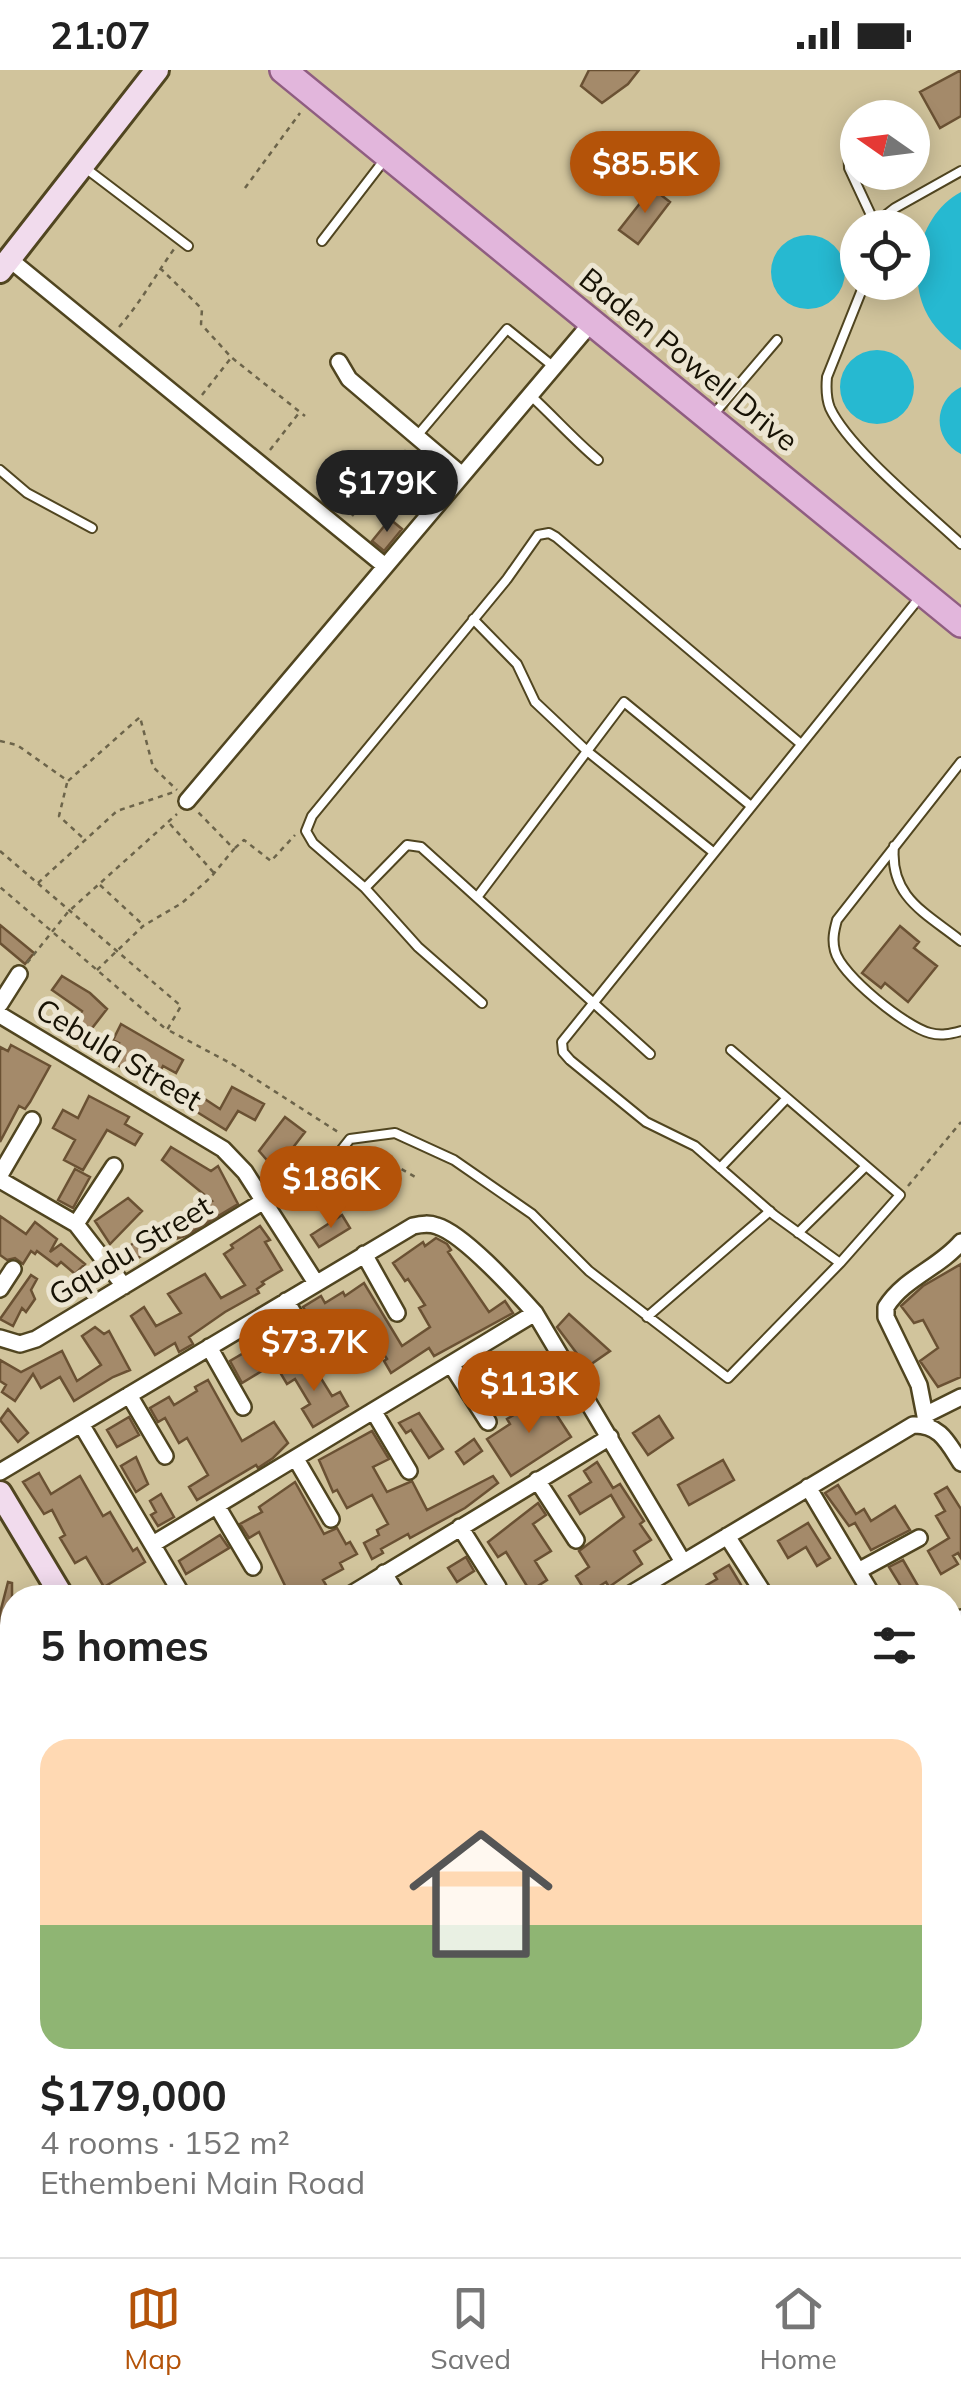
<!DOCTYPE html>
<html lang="en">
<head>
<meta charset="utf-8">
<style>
	body { margin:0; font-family:Mulish,sans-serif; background:#f6f6f6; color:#222; height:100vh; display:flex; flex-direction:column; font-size:38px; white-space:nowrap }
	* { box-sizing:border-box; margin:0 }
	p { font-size:32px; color:#767676 }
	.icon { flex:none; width:55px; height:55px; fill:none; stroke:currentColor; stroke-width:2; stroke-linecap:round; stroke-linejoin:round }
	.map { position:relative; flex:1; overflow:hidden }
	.sheet { position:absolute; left:0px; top:1515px; width:962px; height:672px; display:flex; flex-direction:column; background:#fff; border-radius:40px 40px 0 0; box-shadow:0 5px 25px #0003 }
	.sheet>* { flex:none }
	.needle { width:65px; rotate:284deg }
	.buttons { position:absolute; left:840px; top:30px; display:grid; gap:20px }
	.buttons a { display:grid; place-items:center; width:90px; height:90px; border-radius:50%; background:#fff; box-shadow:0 5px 25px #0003; font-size:50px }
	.price { position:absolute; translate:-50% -85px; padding:0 22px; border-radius:35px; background:#b45309; color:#fff; font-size:32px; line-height:65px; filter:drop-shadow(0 2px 5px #0008) }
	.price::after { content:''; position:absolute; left:50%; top:60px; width:30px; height:22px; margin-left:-15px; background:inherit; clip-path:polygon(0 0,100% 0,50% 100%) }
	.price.selected { background:#222; color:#fff }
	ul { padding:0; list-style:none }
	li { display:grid; align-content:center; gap:20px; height:530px; padding:0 40px }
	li+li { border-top:2px solid #e0e0e0 }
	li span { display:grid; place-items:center; height:310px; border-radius:30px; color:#555 }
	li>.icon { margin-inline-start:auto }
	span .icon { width:180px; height:180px; fill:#fffc; stroke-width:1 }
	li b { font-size:42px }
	h2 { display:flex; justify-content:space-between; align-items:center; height:120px; padding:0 40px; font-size:42px }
	.status { display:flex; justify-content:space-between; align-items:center; height:70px; padding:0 50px; background:#fff; direction:ltr }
	.status svg { height:28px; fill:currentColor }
	.menu { display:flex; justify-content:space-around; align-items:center; height:140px; border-top:2px solid #e0e0e0; background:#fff; font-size:28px; color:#767676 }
	.menu a { display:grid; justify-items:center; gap:5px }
	.menu .selected { color:#b45309 }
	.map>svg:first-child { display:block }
	.water { fill:#26b9d1 }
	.building { fill:#a48a6a; stroke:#6a5133; stroke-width:2.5 }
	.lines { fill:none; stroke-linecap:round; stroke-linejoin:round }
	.lane-casing { stroke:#504520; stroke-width:12 }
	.street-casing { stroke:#504520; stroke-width:20 }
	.secondary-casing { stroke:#504520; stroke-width:28 }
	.primary-casing { stroke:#8f5d81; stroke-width:30 }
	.path { stroke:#6c644a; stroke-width:2.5; stroke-dasharray:5 5; stroke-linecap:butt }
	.lane { stroke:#fff; stroke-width:8 }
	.street { stroke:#fff; stroke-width:15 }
	.secondary { stroke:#f1dbed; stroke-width:22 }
	.primary { stroke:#e2b6dc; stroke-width:25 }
	.labels { text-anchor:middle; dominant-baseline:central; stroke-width:10; stroke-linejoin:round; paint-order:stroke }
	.street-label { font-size:30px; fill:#171204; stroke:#ece5d1 }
</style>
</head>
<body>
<div class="status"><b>21:07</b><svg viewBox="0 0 49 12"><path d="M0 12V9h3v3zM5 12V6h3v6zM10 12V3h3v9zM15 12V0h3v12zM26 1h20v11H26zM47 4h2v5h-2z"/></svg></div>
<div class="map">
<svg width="961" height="2187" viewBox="0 0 961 2187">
	<rect width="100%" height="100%" fill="#d1c49c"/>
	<path class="water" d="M961 122V280C946 269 933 257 925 240 907 200 921 143 961 122Z
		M771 202a37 37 0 1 1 74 0a37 37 0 1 1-74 0Z
		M840 317a37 37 0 1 1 74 0a37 37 0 1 1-74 0Z
		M961 317V384C932 369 933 331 961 317Z"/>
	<path class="building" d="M589 0H639L628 14 602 33 581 16Z
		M961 0V46L940 58 920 22Z
		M652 118 670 132 638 174 619 160Z
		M390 449 402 459 384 481 372 471Z
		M0 855 34 883 25 894 0 873Z
		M900 856 919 872 914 878 937 896 908 932 885 913 881 918 862 903Z
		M62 906 90 923 107 939 82 971 69 962 82 941 52 920Z
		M121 954 183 990 176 1003 163 996 152 1017 110 990 119 973 113 970Z
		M11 975 50 996 30 1032 25 1039 19 1036 0 1072V977L8 981Z
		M185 1016 220 1039 232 1017 264 1034 255 1050 238 1041 226 1060 176 1029Z
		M89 1026 129 1047 125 1054 142 1064 135 1075 107 1060 83 1100 64 1090 75 1070 53 1058 63 1040 78 1048Z
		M285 1047 305 1062 288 1084 294 1091 279 1104 259 1081Z
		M171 1077 211 1101 218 1096 238 1134 185 1166 169 1171 168 1168 129 1194 120 1182 151 1162 212 1131 162 1090Z
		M75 1099 90 1107 73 1138 58 1130Z
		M365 1099 375 1108 366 1120 338 1135 331 1122 345 1113 348 1118Z
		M128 1128 142 1141 110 1174 95 1151Z
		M342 1145 350 1158 319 1177 311 1165Z
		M0 1146 26 1164 35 1152 57 1169 50 1182 61 1174 85 1194 75 1204 61 1192 57 1196 37 1181 35 1184 31 1181 23 1194 15 1188 7 1190 0 1185Z
		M260 1156 270 1170 265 1172 282 1200 262 1212 264 1214 257 1219 259 1223 225 1242 189 1267 193 1274 179 1282 175 1273 155 1285 131 1246 144 1237 156 1256 181 1243 168 1224 205 1204 221 1228 245 1215 224 1184 233 1178 231 1175Z
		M436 1168 447 1174 451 1180 448 1182 489 1242 505 1231 513 1243 434 1286 429 1278 391 1303 384 1291 387 1289 369 1261 339 1279 329 1262 321 1267 303 1237 321 1226 325 1233 343 1222 345 1226 364 1213 402 1276 430 1257 419 1238 425 1235 408 1209 405 1211 393 1193 423 1172 425 1176Z
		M961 1194V1307L938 1317 920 1291 938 1278 923 1250 914 1253 901 1236 923 1216Z
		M31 1205 37 1209 31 1220 35 1229 26 1242 22 1238 13 1256 0 1249Z
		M569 1244 610 1281 587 1297 557 1257Z
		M95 1257 104 1264 109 1261 130 1300 113 1307 74 1331 60 1307 41 1318 33 1304 15 1331 2 1322 6 1315 0 1311V1290L21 1302 62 1281 77 1311 101 1295 82 1266Z
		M260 1260 278 1291 242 1313 230 1291 252 1278 246 1269Z
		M297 1288 311 1311 319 1305 332 1326 340 1322 348 1336 313 1357 302 1339 310 1334 295 1309 287 1314 278 1299Z
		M512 1290 519 1301 486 1327 477 1313Z
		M208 1310 242 1371 274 1352 288 1373 273 1388 258 1398 256 1395 197 1430 189 1417 208 1405 187 1368 179 1373 165 1348 158 1352 150 1338 169 1327 174 1335 197 1321 195 1317Z
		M545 1327 571 1367 511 1406 487 1369 510 1354 507 1349Z
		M8 1339 28 1363 18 1372 0 1350Z
		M419 1343 443 1379 429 1388 411 1360 406 1363 399 1353Z
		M659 1346 673 1368 648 1385 633 1363Z
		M129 1347 139 1365 117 1377 107 1360Z
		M372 1361 389 1389 373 1397 387 1422 412 1411 427 1440 493 1406 498 1413 465 1438 410 1468 408 1464 381 1479 383 1483 372 1489 364 1473 379 1465 377 1460 388 1454 372 1425 347 1438 337 1420 333 1422 319 1390Z
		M474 1369 482 1381 464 1394 456 1382Z
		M136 1387 148 1414 136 1422 121 1396Z
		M723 1390 734 1410 689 1435 678 1415Z
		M597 1392 613 1418 620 1414 644 1451 640 1454 651 1470 634 1481 642 1494 609 1517 606 1512 587 1524 576 1506 589 1497 579 1481 624 1447 611 1425 580 1444 569 1426 591 1412 584 1401Z
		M39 1403 51 1424 80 1406 103 1446 110 1442 133 1481 137 1478 145 1492 104 1517 86 1487 75 1493 60 1468 65 1465 52 1440 44 1444 23 1412Z
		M295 1412 324 1464 337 1458 346 1474 350 1472 357 1484 340 1493 343 1499 323 1510 326 1515 302 1528H291L259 1462 249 1468 240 1454 262 1442 259 1437Z
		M838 1415 856 1444 864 1439 871 1451 895 1436 910 1460 871 1480 855 1453 849 1456 825 1423Z
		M947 1417 961 1439V1488L958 1483 953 1486 958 1494 941 1504 928 1481 949 1468 936 1446 945 1441 935 1424Z
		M161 1424 174 1447 158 1456 151 1445 156 1442 150 1431Z
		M538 1433 546 1445 533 1454 551 1481 535 1491 547 1510 530 1521 506 1482 498 1487 488 1472Z
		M808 1453 830 1488 817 1496 806 1477 788 1488 778 1471Z
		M220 1465 229 1478 186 1504 179 1491Z
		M466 1487 474 1501 457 1512 448 1498Z
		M903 1490 925 1528H908L889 1497Z
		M729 1495 749 1528H705L700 1519 717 1509 714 1504Z
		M8 1512 12 1513V1573L9 1585 12 1586V1690L0 1687V1543Z
		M961 2158V2183L956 2187H925L940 2175H950V2167Z"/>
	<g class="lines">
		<defs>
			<path id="lane" d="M858 69 848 79 849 98 877 158
				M84 97 188 176
				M877 152 895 138 961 101
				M322 171 385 89
				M865 212 827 307C826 318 826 328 830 338 849 379 926 441 961 474
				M530 325C554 347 573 369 598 390
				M713 345 777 270
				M417 366 507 259 554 297
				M0 400 27 423 92 458
				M473 549 517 594 535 632 587 681 713 782
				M961 692 837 850C834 861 832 870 835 881 841 905 906 957 930 963 941 966 950 964 961 961
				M894 776C889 827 926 843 961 871
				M365 818 407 775 421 777 650 984
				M478 826 624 632 751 736
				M482 933 418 877 365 818 313 773 306 761 312 746 507 509 538 465 549 463 556 467 801 674
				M335 1088 350 1069 395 1063 454 1090 532 1144 589 1201 728 1308 840 1193 900 1125 731 980
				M720 1098 787 1028
				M798 1163 866 1096
				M840 1193 774 1145 695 1076 646 1052 570 990 563 982 562 972 920 527
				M647 1247 770 1141"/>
			<path id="street" d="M8 188 385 496
				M339 292 349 309 462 405
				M187 731 592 252
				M0 934 19 904
				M0 945 223 1079 245 1102 316 1213
				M0 1105 32 1050
				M0 1110 76 1154 124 1216
				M76 1154 114 1096
				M364 1184 397 1243
				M0 1219 13 1199
				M286 1231 321 1289
				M0 1268 20 1274 36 1269 335 1088
				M209 1277 243 1337
				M452 1296 488 1352
				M129 1325 165 1386
				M374 1342 409 1401
				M925 1345 961 1327
				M81 1354 184 1528
				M927 1356 919 1315 886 1247V1237C904 1208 939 1198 961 1172
				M296 1389 331 1449
				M0 1402 413 1156C422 1154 429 1153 437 1156 464 1164 515 1221 535 1243L683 1492
				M537 1410 576 1470
				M808 1417 874 1528
				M217 1436 253 1497
				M460 1457 498 1517
				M727 1466 766 1527
				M153 1474 535 1243
				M858 1501 919 1468
				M384 1503 399 1528
				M345 1528 610 1367
				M624 1528 913 1355C940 1354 948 1373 961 1393
				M950 1555 961 1548
				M950 1653 961 1671
				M950 1874 961 1868
				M950 1921 961 1940
				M0 1933 12 1924
				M950 1985 961 1978
				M0 2013 12 2000
				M0 2079 12 2082
				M950 2102 961 2096
				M359 2175 372 2179 381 2187
				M576 2175 596 2187
				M896 2175 904 2187
				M0 2180 25 2187
				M618 2187 641 2175
				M810 2187 830 2175"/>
			<path id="secondary" d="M0 201 157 0
				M0 1423 63 1528
				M453 2175 460 2187"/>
			<path id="primary" d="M283 0 961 554"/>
		</defs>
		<use href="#lane" class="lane-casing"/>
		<use href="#street" class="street-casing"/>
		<use href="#secondary" class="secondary-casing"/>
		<use href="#primary" class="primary-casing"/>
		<path class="path" d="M245 118 300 43
			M160 198 202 239 201 254 231 287 305 346
			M119 257C141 232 155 206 174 179
			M202 325 231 288
			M270 380 299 343
			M352 446 407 379
			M0 671 17 675 68 711 140 647 153 697 177 720
			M67 713 59 746 83 768
			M170 754 214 803
			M235 778 244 770 271 791 295 765
			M0 781 181 936 167 960 0 817
			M38 813 117 741 174 722
			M100 815 142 854
			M27 893 68 842 177 744
			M97 900 143 856 182 833 211 807 234 779 197 741
			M170 961 232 994 338 1062
			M367 1079 417 1108
			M908 1116 961 1052"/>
		<use href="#lane" class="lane"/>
		<use href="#street" class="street"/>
		<use href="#secondary" class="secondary"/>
		<use href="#primary" class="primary"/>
	</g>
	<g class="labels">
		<g class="street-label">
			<text transform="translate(689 289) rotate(39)">Baden Powell Drive</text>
			<text transform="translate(119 984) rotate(31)">Cebula Street</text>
			<text transform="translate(130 1180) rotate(-31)">Gqudu Street</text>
		</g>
	</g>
</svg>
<div class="buttons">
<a><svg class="needle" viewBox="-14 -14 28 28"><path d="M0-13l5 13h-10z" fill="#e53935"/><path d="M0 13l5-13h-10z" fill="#767676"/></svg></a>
<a><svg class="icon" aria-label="locate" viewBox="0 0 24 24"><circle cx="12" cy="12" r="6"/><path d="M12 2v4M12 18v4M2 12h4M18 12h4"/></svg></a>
</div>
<b class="price" style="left:645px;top:146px">$85.5K</b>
<b class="price selected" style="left:387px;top:465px">$179K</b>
<b class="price" style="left:331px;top:1161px">$186K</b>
<b class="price" style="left:314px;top:1324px">$73.7K</b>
<b class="price" style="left:529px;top:1366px">$113K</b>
<section class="sheet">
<h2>5 homes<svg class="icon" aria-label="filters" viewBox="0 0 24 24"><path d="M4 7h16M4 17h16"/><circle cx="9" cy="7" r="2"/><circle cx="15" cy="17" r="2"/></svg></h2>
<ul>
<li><span style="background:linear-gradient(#ffd9b3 60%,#8fb573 0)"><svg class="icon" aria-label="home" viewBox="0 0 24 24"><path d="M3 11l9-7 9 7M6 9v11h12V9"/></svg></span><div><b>$179,000</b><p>4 rooms · 152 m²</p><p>Ethembeni Main Road</p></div></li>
</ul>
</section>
</div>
<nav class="menu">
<a class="selected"><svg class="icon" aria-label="map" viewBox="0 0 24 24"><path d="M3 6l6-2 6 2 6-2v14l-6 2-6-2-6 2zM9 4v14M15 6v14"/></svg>Map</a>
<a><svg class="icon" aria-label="saved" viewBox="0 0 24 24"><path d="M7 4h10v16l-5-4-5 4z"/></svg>Saved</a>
<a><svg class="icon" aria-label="home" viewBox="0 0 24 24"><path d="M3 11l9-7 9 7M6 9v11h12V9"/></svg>Home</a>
</nav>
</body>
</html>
